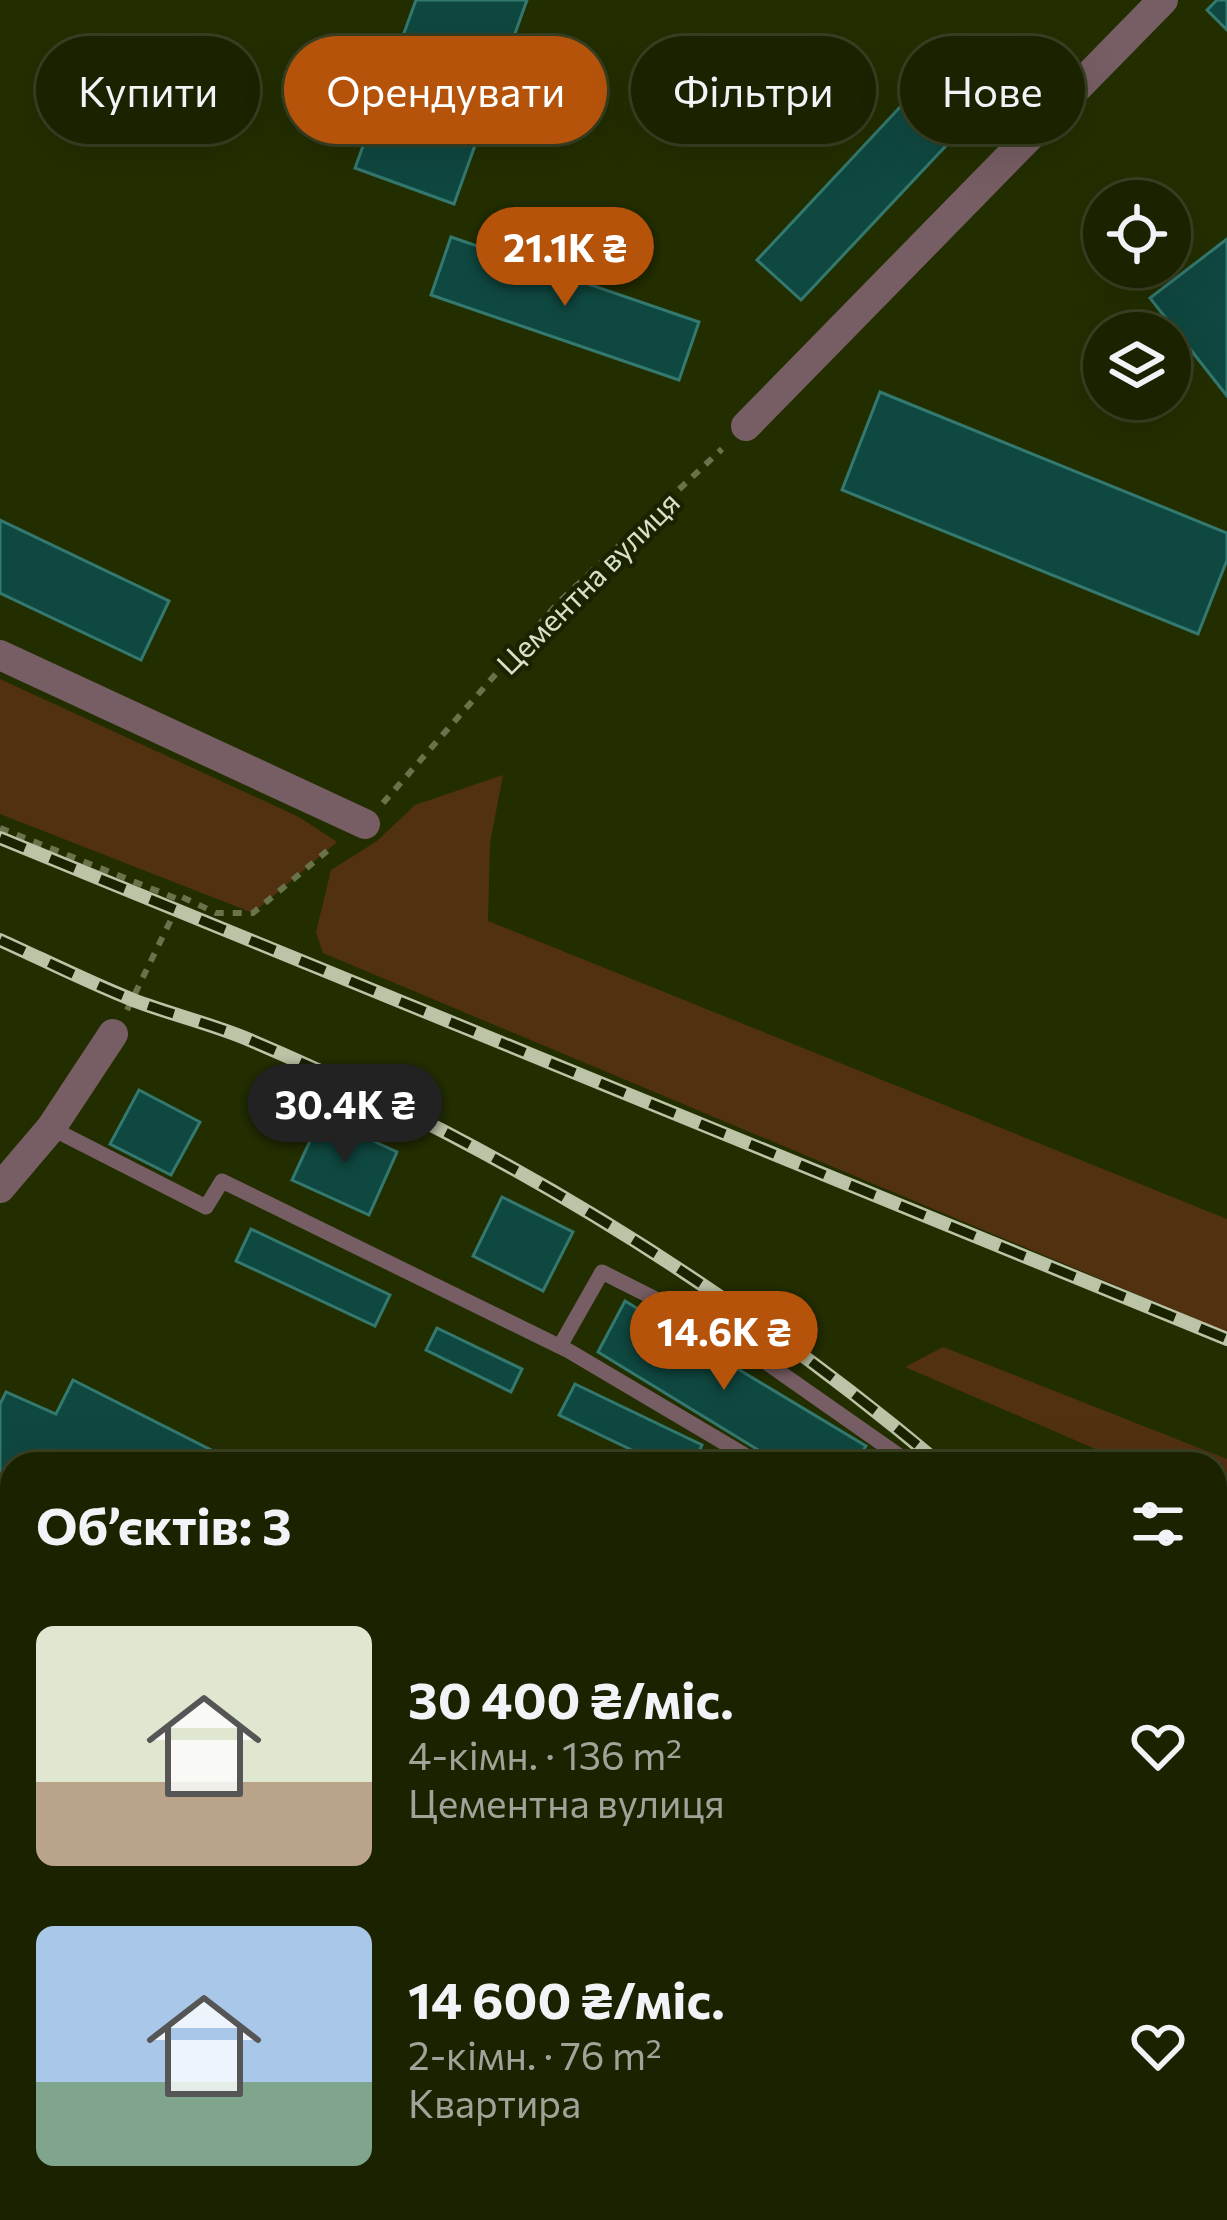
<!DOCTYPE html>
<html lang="uk">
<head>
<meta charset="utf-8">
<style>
	body { margin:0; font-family:Commissioner,sans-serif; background:#272f0f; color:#f1f3f6; height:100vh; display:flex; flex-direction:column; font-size:45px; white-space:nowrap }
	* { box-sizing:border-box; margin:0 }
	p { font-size:39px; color:#9fa499 }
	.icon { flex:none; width:66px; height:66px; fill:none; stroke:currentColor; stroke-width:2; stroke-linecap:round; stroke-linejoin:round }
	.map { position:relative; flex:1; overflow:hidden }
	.details { position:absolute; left:0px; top:1452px; width:1227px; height:768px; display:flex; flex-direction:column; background:#1a2200; border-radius:36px 36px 0 0; box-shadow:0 12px 48px #0002,0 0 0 3px #383f22 }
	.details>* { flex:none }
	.guide { position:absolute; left:36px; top:36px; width:1155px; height:108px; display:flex; gap:24px }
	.tools { position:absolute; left:1083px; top:180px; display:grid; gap:24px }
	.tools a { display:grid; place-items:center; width:108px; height:108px; border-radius:50%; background:#1a2200; box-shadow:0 12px 48px #0002,0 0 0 3px #383f22; font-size:60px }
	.price { position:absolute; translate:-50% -102px; padding:0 27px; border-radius:42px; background:#b45309; color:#fff; font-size:39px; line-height:78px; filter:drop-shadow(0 3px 6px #0008) }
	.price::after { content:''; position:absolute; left:50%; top:72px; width:36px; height:27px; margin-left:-18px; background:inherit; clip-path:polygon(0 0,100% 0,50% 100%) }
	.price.on { background:#222; color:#fff }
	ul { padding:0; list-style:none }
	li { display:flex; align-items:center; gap:36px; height:300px; padding:0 36px }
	li span { display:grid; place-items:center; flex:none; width:336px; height:240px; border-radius:18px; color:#555 }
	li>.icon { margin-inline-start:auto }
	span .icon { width:144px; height:144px; fill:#fffc; stroke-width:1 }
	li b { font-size:51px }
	h2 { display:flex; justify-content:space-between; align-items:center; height:144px; padding:0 36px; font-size:51px }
	.pill { padding:0 42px; border-radius:54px; background:#1a2200; box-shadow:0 12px 48px #0002,0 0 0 3px #383f22; font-size:42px; line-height:108px }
	.pill.on { background:#b45309; color:#fff }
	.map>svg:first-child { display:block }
	.green { fill:#523111 }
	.building { fill:#0f4840; stroke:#33796f; stroke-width:3 }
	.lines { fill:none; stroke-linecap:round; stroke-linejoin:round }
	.path { stroke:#68724b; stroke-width:6; stroke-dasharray:9 9; stroke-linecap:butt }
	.lane { stroke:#775e64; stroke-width:15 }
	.street { stroke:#775e64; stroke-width:30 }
	.rail-casing { stroke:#bbc4a7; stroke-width:14 }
	.rail { stroke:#1a2300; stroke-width:9; stroke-dasharray:27; stroke-linecap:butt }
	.labels { text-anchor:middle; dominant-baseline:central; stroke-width:9; stroke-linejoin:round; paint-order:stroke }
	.street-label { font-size:30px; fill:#d8e1c7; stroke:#1a2300 }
</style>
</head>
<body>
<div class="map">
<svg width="1227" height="2220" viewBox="0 0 1227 2220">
	<rect width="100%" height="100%" fill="#232e00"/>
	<path class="green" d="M0 679 299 817 337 842 253 913 0 814Z
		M503 775 490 843 488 921 1227 1219V1332L323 953 316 932 331 870 377 841 415 805Z
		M943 1347 1227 1459V1506L1215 1501V1464H1130L905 1367Z"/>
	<path class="building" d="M416 0H527L454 204 355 168Z
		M1217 0H1227V30L1207 10Z
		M959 44 1003 85 801 300 757 260Z
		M451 237 699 322 679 380 431 295Z
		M1227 239V396L1150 298Z
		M880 392 1227 533V560L1198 634 842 490Z
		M0 520 169 601 141 660 0 593Z
		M139 1090 200 1122 171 1175 110 1144Z
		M321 1117 397 1152 369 1215 292 1180Z
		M502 1197 573 1232 543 1291 473 1256Z
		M251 1229 390 1295 375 1326 236 1261Z
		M625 1301 866 1446 854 1464H781L598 1352Z
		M437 1328 522 1369 511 1392 426 1350Z
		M73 1380 217 1453 211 1464H12V1609L0 1604V1404L6 1392 56 1414Z
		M575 1384 702 1445 696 1458 708 1464H661L559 1415Z
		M1215 1530 1227 1535V1626L1215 1621Z
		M1223 2203 1227 2220H1078L1109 2208H1189L1191 2215Z"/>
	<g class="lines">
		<path class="path" d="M383 803 558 603 722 449
			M0 828 180 900
			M127 1010 182 897 216 913H253L333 846"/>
		<path class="lane" d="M51 1128 206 1207 222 1181 569 1351 760 1464
			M560 1346 602 1272 727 1335 911 1464
			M1215 1660 1227 1666
			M0 1867 12 1865
			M0 2025 6 2040 0 2039
			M532 2220V2208
			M541 2220 614 2208"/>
		<path class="street" d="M746 426 1163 0
			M0 655 365 824
			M0 1188 51 1128 113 1034"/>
		<defs>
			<path id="rail" d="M0 838 1227 1339
				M0 940C44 960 88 982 133 1000 170 1014 208 1023 245 1038 499 1145 730 1287 940 1464
				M0 1738H12
				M1215 1794 1227 1811
				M1215 1989 1227 1996"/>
		</defs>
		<use href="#rail" class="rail-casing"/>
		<use href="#rail" class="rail"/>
	</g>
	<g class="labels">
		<g class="street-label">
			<text transform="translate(587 582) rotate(-45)">Цементна вулиця</text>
		</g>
	</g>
</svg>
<div class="tools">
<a><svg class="icon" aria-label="locate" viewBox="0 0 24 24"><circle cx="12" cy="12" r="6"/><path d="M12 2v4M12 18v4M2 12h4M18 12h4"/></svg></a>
<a><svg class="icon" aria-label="layers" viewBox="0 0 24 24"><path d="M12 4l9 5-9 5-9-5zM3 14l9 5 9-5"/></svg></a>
</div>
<b class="price" style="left:565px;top:309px">21.1K ₴</b>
<b class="price on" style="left:345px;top:1166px">30.4K ₴</b>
<b class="price" style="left:724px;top:1393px">14.6K ₴</b>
<div class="guide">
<a class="pill">Купити</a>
<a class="pill on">Орендувати</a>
<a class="pill">Фільтри</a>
<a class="pill">Нове</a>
</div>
<section class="details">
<h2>Об’єктів: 3<svg class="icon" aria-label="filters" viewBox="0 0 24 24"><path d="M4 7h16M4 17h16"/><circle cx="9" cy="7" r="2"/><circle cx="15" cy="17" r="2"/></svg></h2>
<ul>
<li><span style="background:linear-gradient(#dfe7d0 65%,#b9a48a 0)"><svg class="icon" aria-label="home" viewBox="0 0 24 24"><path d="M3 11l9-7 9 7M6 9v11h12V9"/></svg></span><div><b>30 400 ₴/міс.</b><p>4-кімн. · 136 m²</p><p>Цементна вулиця</p></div><svg class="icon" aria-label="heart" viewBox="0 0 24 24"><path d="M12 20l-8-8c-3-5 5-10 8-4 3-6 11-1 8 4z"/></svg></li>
<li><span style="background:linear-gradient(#a9c7e8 65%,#7fa58c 0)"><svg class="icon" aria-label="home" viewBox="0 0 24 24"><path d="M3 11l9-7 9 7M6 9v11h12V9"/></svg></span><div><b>14 600 ₴/міс.</b><p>2-кімн. · 76 m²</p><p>Квартира</p></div><svg class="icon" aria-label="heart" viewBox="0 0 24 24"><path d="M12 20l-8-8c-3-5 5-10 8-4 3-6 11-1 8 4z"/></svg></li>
</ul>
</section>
</div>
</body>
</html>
